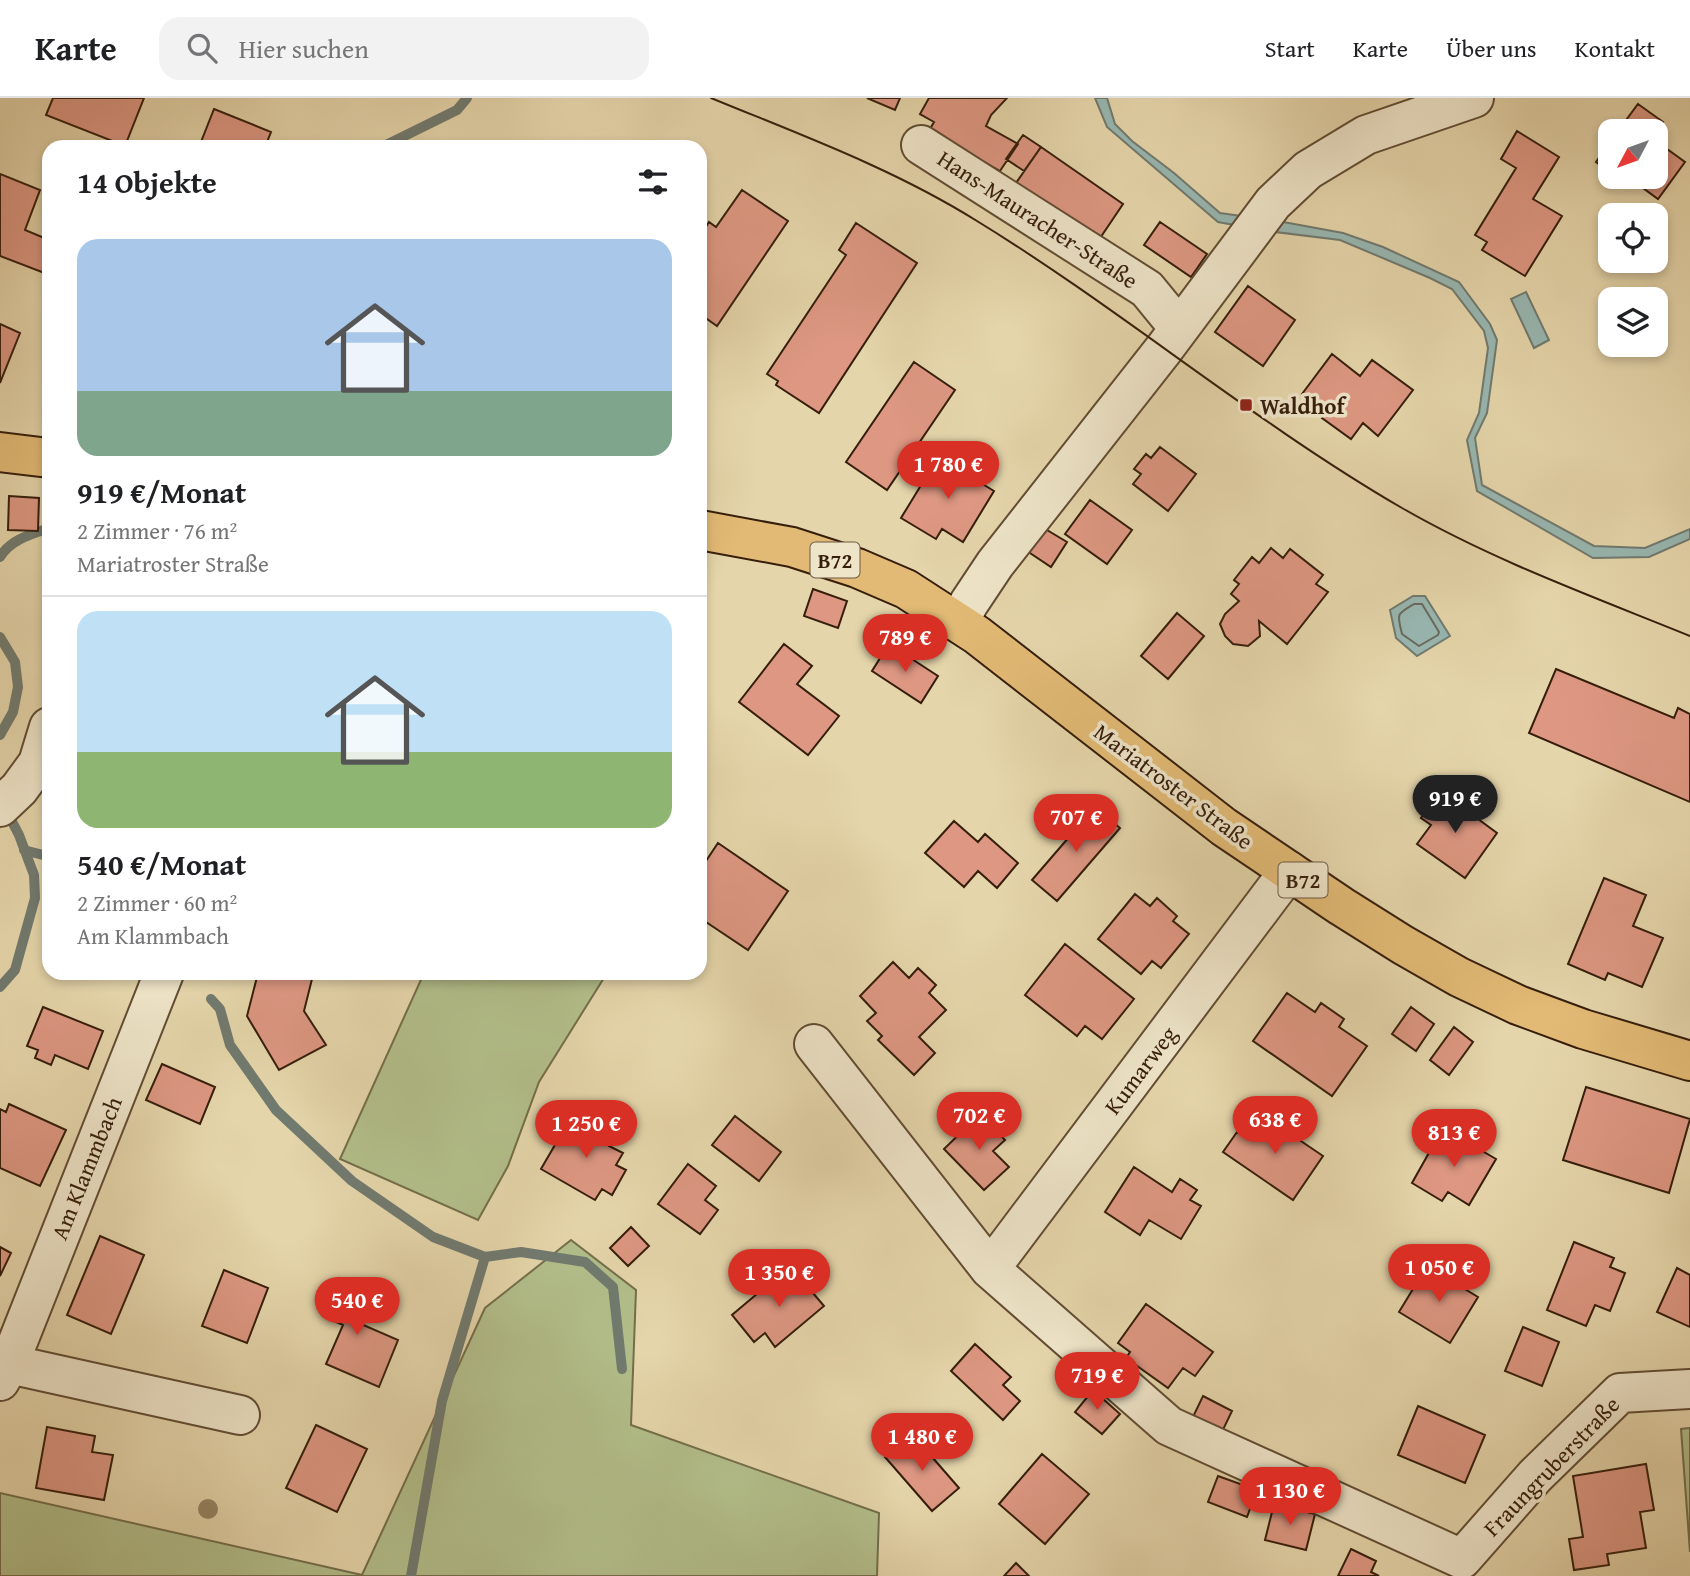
<!DOCTYPE html>
<html lang="de">
<head>
<meta charset="utf-8">
<style>
	body { margin:0; font-family:"Gentium Book Plus",serif; background:#f2f2f2; color:#202124; height:100vh; display:flex; flex-direction:column; font-size:26px; white-space:nowrap }
	* { box-sizing:border-box; margin:0 }
	p { font-size:23px; color:#757577 }
	.icon { flex:none; width:38px; height:38px; fill:none; stroke:currentColor; stroke-width:2; stroke-linecap:round; stroke-linejoin:round }
	.map { position:relative; flex:1; overflow:hidden }
	.details { position:absolute; left:42px; top:42px; width:665px; height:840px; display:flex; flex-direction:column; background:#fff; border-radius:21px; box-shadow:0 4px 10px #0003 }
	.details>* { flex:none }
	.needle { width:46px; rotate:229deg }
	.controls { position:absolute; left:1598px; top:21px; display:grid; gap:14px }
	.controls a { display:grid; place-items:center; width:70px; height:70px; border-radius:14px; background:#fff; box-shadow:0 4px 10px #0003; font-size:35px }
	.price { position:absolute; translate:-50% -60px; padding:0 16px; border-radius:24px; background:#d93025; color:#fff; font-size:23px; line-height:46px; filter:drop-shadow(0 2px 4px #0008) }
	.price::after { content:''; position:absolute; left:50%; top:42px; width:21px; height:16px; margin-left:-10px; background:inherit; clip-path:polygon(0 0,100% 0,50% 100%) }
	.price.on { background:#222; color:#fff }
	ul { padding:0; list-style:none }
	li { display:grid; align-content:center; gap:14px; height:371px; padding:0 35px }
	li+li { border-top:2px solid #e0e0e0 }
	li span { display:grid; place-items:center; height:217px; border-radius:21px; color:#555 }
	li>.icon { margin-inline-start:auto }
	span .icon { width:126px; height:126px; fill:#fffc; stroke-width:1 }
	li b { font-size:30px }
	h2 { display:flex; justify-content:space-between; align-items:center; height:84px; padding:0 35px; font-size:30px }
	header { display:flex; align-items:center; gap:42px; box-sizing:border-box; height:98px; padding:0 35px; background:#fff; border-bottom:2px solid #e0e0e0 }
	header strong { font-size:33px }
	nav { display:flex; gap:38px; margin-inline-start:auto; font-size:24px }
	.search { width:490px; height:63px; background:#f2f2f2; display:flex; align-items:center; gap:18px; box-sizing:border-box; padding:0 24px; border-radius:21px; color:#757577; font-size:26px }
	.map>svg:first-child { display:block }
	.green { fill:#b2be8a; stroke:#746e4b; stroke-width:2 }
	.water { fill:#98b7b1; stroke:#717a6f; stroke-width:2 }
	.lines { fill:none; stroke-linecap:round; stroke-linejoin:round }
	.shore { stroke:#676a5e; stroke-width:2 }
	.stream { stroke:#717a6f; stroke-width:10 }
	.building { fill:#dd9782; stroke:#361e0c; stroke-width:2 }
	.minor-casing { stroke:#624c34; stroke-width:42 }
	.major-casing { stroke:#361e0c; stroke-width:42 }
	.minor { stroke:#eee4c8; stroke-width:38 }
	.major { stroke:#e2ba75; stroke-width:38 }
	.tram { stroke:#361e0c; stroke-width:2 }
	.tree { fill:#968665 }
	.poi-dot { fill:#8f2418; stroke:#eee4c8; stroke-width:2.5 }
	.labels { text-anchor:middle; dominant-baseline:central; stroke-width:7; stroke-linejoin:round; paint-order:stroke }
	.shield { fill:#eee4c8; stroke:#6d5944; stroke-width:2 }
	.shield-label { font-size:21px; font-weight:bold; fill:#361e0c }
	.street-label { font-size:23px; fill:#361e0c; stroke:#eee4c8 }
	.poi-label { font-size:23px; font-weight:bold; fill:#361e0c; stroke:#eee4c8; text-anchor:start }
</style>
</head>
<body>
<header>
<strong>Karte</strong>
<div class="search"><svg class="icon" aria-label="search" viewBox="0 0 24 24"><circle cx="10" cy="10" r="6"/><path d="M15 15l6 6"/></svg>Hier suchen</div>
<nav><a>Start</a><a>Karte</a><a>Über uns</a><a>Kontakt</a></nav>
</header>
<div class="map">
<svg width="1690" height="1478" viewBox="0 0 1690 1478">
	<rect width="100%" height="100%" fill="#e5d5aa"/>
	<filter id="stains"><feTurbulence type="fractalNoise" baseFrequency=".00286" numOctaves="4"/><feColorMatrix values="0 0 0 0 .2 0 0 0 0 .09 0 0 0 0 .02 0 0 0 .5 -.17"/></filter>
	<radialGradient id="worn" r=".72"><stop offset=".6" stop-color="#630" stop-opacity="0"/><stop offset="1" stop-color="#630" stop-opacity=".3"/></radialGradient>
	<path class="green" d="M424 875H607L539 984 508 1068 478 1122 340 1061Z
		M571 1142 636 1192 631 1327 879 1415 877 1478H0V1395L362 1477 485 1210Z
		M1690 1330V1454L1681 1331Z"/>
	<path class="water" d="M1095 0H1107L1115 26 1132 43 1174 75 1220 115 1278 123 1343 135 1383 149 1459 184 1490 226 1497 242 1487 315 1475 340 1482 387 1594 448 1645 450 1690 431V441L1649 459 1593 460 1477 393 1467 342 1479 315 1488 250 1484 233 1452 191 1430 180 1340 142 1267 133 1218 124 1107 29Z
		M1526 194 1549 242 1534 250 1511 201Z
		M1413 498H1425L1450 538 1417 558 1396 540 1390 512Z"/>
	<g class="lines">
		<path class="shore" d="M1414 506H1422L1439 534 1438 537 1419 548 1402 536C1397 515 1396 517 1414 506Z"/>
		<path class="stream" d="M382 49 457 12 467 0
			M0 459C10 442 31 436 49 430
			M0 539 15 564 18 589 13 614 0 637
			M24 752 43 757
			M0 889 15 872 35 800 34 777 19 737 6 712
			M211 901 220 911 230 947 276 1012 352 1083 433 1139 485 1159 442 1303 411 1478
			M485 1159 521 1154 585 1164 613 1189 622 1271"/>
	</g>
	<path class="building" d="M53 0H144L125 48 46 17Z
		M867 0H900L895 12Z
		M929 0H1007L991 17 986 28 1018 46 1000 73 945 42 924 41 934 24 920 16Z
		M1638 6 1663 24 1656 34 1618 33Z
		M214 11 271 34 265 49H199Z
		M1517 33 1559 59 1533 101 1562 118 1525 178 1482 152 1487 144 1475 137 1516 70 1501 61Z
		M1023 37 1041 49 1024 73 1006 61Z
		M1656 43 1685 64 1658 101 1628 79H1656Z
		M1610 44V74L1596 64Z
		M1041 49 1123 106 1092 152 1009 95Z
		M0 76 40 92 25 132 49 142V172L47 176 0 158Z
		M742 92 788 123 717 228 700 216V138L709 124 716 129Z
		M1160 124 1207 156 1191 179 1144 147Z
		M856 125 917 165 819 315 776 287 778 283 767 276 846 157 839 152Z
		M1248 188 1295 222 1263 268 1215 234Z
		M0 226 20 235 0 285Z
		M1332 256 1360 278 1372 262 1413 292 1378 338 1363 325 1351 341 1322 320 1326 315 1302 296Z
		M914 264 955 292 887 392 846 364Z
		M1160 349 1196 376 1168 413 1133 386 1141 376 1134 371 1146 356 1151 360Z
		M954 360 981 375 976 382 994 393 963 444 942 431 936 441 901 420 937 361 949 368Z
		M9 398 39 400 38 433 8 432Z
		M1090 402 1132 432 1107 466 1065 436Z
		M1042 429 1067 444 1051 469 1027 453Z
		M1271 450 1283 460 1290 451 1323 477 1316 486 1328 494 1287 546 1259 523 1260 538 1248 548 1233 546 1225 538 1220 526 1225 516 1239 503 1231 496 1239 486 1234 482 1252 459 1259 465Z
		M813 491 847 503 838 530 804 518Z
		M1177 515 1204 538 1168 581 1141 558Z
		M784 546 812 568 797 586 839 618 808 657 739 604Z
		M889 546 938 578 921 605 872 573Z
		M1556 571 1674 620 1678 610 1690 616V704L1529 635Z
		M1440 693 1497 735 1465 780 1417 746 1431 727 1421 720Z
		M1095 709 1120 730 1057 803 1032 782Z
		M954 723 978 744 985 736 1018 765 997 790 978 773 964 789 925 755Z
		M718 745 788 793 748 852 700 820V772Z
		M1604 780 1646 797 1633 828 1663 840 1642 889 1608 875 1605 882 1568 866Z
		M1135 796 1150 808 1157 800 1177 818 1173 823 1189 836 1161 870 1152 863 1141 876 1098 841Z
		M1065 846 1134 901 1102 941 1085 928 1077 938 1025 897Z
		M893 864 909 880 918 870 936 887 929 895 946 912 919 939 935 955 914 977 878 942 882 938 867 923 876 915 860 898Z
		M258 875H306L313 877 304 913 326 947 279 972 247 918Z
		M1287 895 1315 914 1321 905 1344 921 1339 929 1367 948 1332 998 1253 943Z
		M43 909 103 933 88 971 55 957 51 967 35 960 38 952 27 948Z
		M1411 909 1434 926 1416 953 1392 936Z
		M1454 929 1473 944 1449 977 1430 962Z
		M162 966 215 989 200 1026 146 1002Z
		M1586 989 1690 1021 1669 1095 1563 1062Z
		M9 1006 66 1032 40 1088 0 1070V1011L6 1014Z
		M980 1016 1005 1042 993 1053 1009 1069 984 1092 944 1051Z
		M1261 1016 1323 1058 1293 1102 1223 1054 1237 1034 1245 1039Z
		M735 1018 781 1054 759 1083 712 1047Z
		M570 1021 583 1028 586 1023 614 1039 609 1048 623 1055 616 1067 626 1072 612 1097 602 1091 595 1102 541 1071Z
		M1443 1030 1496 1061 1469 1107 1448 1094 1442 1103 1412 1085Z
		M688 1066 716 1088 705 1102 718 1112 700 1136 658 1106Z
		M1134 1069 1172 1094 1180 1081 1197 1092 1190 1102 1201 1108 1181 1141 1149 1122 1140 1137 1105 1114Z
		M631 1129 649 1148 628 1168 610 1150Z
		M100 1138 144 1157 111 1236 67 1217Z
		M1574 1144 1614 1160 1610 1169 1625 1175 1610 1213 1595 1207 1586 1228 1547 1212Z
		M0 1149 11 1155 0 1178Z
		M790 1168 824 1208 775 1249 765 1235 754 1244 732 1217Z
		M1427 1168 1478 1199 1450 1245 1399 1214Z
		M1677 1170 1690 1177V1229L1657 1214Z
		M224 1172 268 1190 247 1245 202 1228Z
		M340 1180 368 1191 354 1223 398 1242 379 1289 326 1266 343 1227 323 1218Z
		M1146 1206 1213 1254 1195 1278 1183 1270 1168 1290 1126 1260 1130 1254 1118 1245Z
		M1523 1229 1559 1244 1542 1288 1505 1273Z
		M975 1246 1011 1279 1003 1287 1020 1303 1003 1322 951 1273Z
		M1093 1292 1120 1316 1102 1336 1075 1314Z
		M1203 1298 1232 1313 1219 1340 1190 1325Z
		M1418 1308 1485 1337 1465 1385 1398 1357Z
		M316 1327 367 1351 337 1414 286 1390Z
		M47 1329 95 1338 92 1354 113 1357 104 1402 36 1390Z
		M912 1336 959 1390 932 1413 885 1359Z
		M1042 1356 1089 1396 1045 1446 999 1406Z
		M1646 1366 1654 1412 1640 1414 1646 1450 1607 1456 1609 1467 1574 1472 1569 1441 1583 1439 1573 1378Z
		M1218 1378 1257 1392 1247 1419 1208 1404Z
		M1274 1406 1315 1416 1306 1452 1265 1442Z
		M1351 1451 1376 1463 1371 1474 1379 1478H1338Z
		M1016 1465 1029 1478H1004Z"/>
	<g class="lines">
		<defs>
			<path id="minor" d="M921 47 1147 191 1179 230
				M959 524 969 505 995 466 1164 251 1273 105 1308 72 1366 37 1474 0
				M0 709 19 691 38 665 49 629
				M814 946 990 1171 1169 1328 1462 1461 1535 1378 1620 1295 1690 1291
				M990 1171 1289 773
				M9 1266 240 1317
				M0 1283 9 1266 164 875"/>
			<path id="major" d="M0 354 49 360
				M700 432 792 449 857 470 906 491 977 537 1224 729 1341 808 1403 847 1459 879 1518 907 1583 931 1690 963"/>
		</defs>
		<use href="#minor" class="minor-casing"/>
		<use href="#major" class="major-casing"/>
		<use href="#minor" class="minor"/>
		<use href="#major" class="major"/>
		<path class="tram" d="M711 0C801 37 894 71 977 123 1122 212 1254 324 1402 410 1492 462 1594 499 1690 538"/>
	</g>
	<circle class="tree" cx="208" cy="1411" r="10"/>
	<rect class="poi-dot" x="1239" y="300" width="14" height="14" rx="3.5"/>
	<g class="labels">
		<g class="shield">
			<rect x="810.5" y="444.5" width="49" height="35" rx="5"/>
			<rect x="1278.5" y="764.5" width="49" height="35" rx="5"/>
		</g>
		<g class="shield-label">
			<text x="835" y="462">B72</text>
			<text x="1303" y="782">B72</text>
		</g>
		<g class="street-label">
			<text transform="translate(1038 121) rotate(33)">Hans-Mauracher-Straße</text>
			<text transform="translate(1174 688) rotate(37)">Mariatroster Straße</text>
			<text transform="translate(1140 972) rotate(-53)">Kumarweg</text>
			<text transform="translate(86 1070) rotate(-68)">Am Klammbach</text>
			<text transform="translate(1551 1368) rotate(-46)">Fraungruberstraße</text>
		</g>
		<g class="poi-label">
			<text x="1260" y="307">Waldhof</text>
		</g>
	</g>
	<rect width="100%" height="100%" filter="url(#stains)"/>
	<rect width="100%" height="100%" fill="url(#worn)"/>
</svg>
<div class="controls">
<a><svg class="needle" viewBox="-14 -14 28 28"><path d="M0-13l5 13h-10z" fill="#e53935"/><path d="M0 13l5-13h-10z" fill="#757577"/></svg></a>
<a><svg class="icon" aria-label="locate" viewBox="0 0 24 24"><circle cx="12" cy="12" r="6"/><path d="M12 2v4M12 18v4M2 12h4M18 12h4"/></svg></a>
<a><svg class="icon" aria-label="layers" viewBox="0 0 24 24"><path d="M12 4l9 5-9 5-9-5zM3 14l9 5 9-5"/></svg></a>
</div>
<b class="price" style="left:948px;top:403px">1 780 €</b>
<b class="price" style="left:905px;top:576px">789 €</b>
<b class="price on" style="left:1455px;top:737px">919 €</b>
<b class="price" style="left:1076px;top:756px">707 €</b>
<b class="price" style="left:979px;top:1054px">702 €</b>
<b class="price" style="left:1275px;top:1058px">638 €</b>
<b class="price" style="left:586px;top:1062px">1 250 €</b>
<b class="price" style="left:1454px;top:1071px">813 €</b>
<b class="price" style="left:1439px;top:1206px">1 050 €</b>
<b class="price" style="left:779px;top:1211px">1 350 €</b>
<b class="price" style="left:357px;top:1239px">540 €</b>
<b class="price" style="left:1097px;top:1314px">719 €</b>
<b class="price" style="left:922px;top:1375px">1 480 €</b>
<b class="price" style="left:1290px;top:1429px">1 130 €</b>
<section class="details">
<h2>14 Objekte<svg class="icon" aria-label="filters" viewBox="0 0 24 24"><path d="M4 7h16M4 17h16"/><circle cx="9" cy="7" r="2"/><circle cx="15" cy="17" r="2"/></svg></h2>
<ul>
<li><span style="background:linear-gradient(#a9c7e8 70%,#7fa58c 0)"><svg class="icon" aria-label="home" viewBox="0 0 24 24"><path d="M3 11l9-7 9 7M6 9v11h12V9"/></svg></span><div><b>919 €/Monat</b><p>2 Zimmer · 76 m²</p><p>Mariatroster Straße</p></div></li>
<li><span style="background:linear-gradient(#bfe0f5 65%,#8fb573 0)"><svg class="icon" aria-label="home" viewBox="0 0 24 24"><path d="M3 11l9-7 9 7M6 9v11h12V9"/></svg></span><div><b>540 €/Monat</b><p>2 Zimmer · 60 m²</p><p>Am Klammbach</p></div></li>
</ul>
</section>
</div>
</body>
</html>
